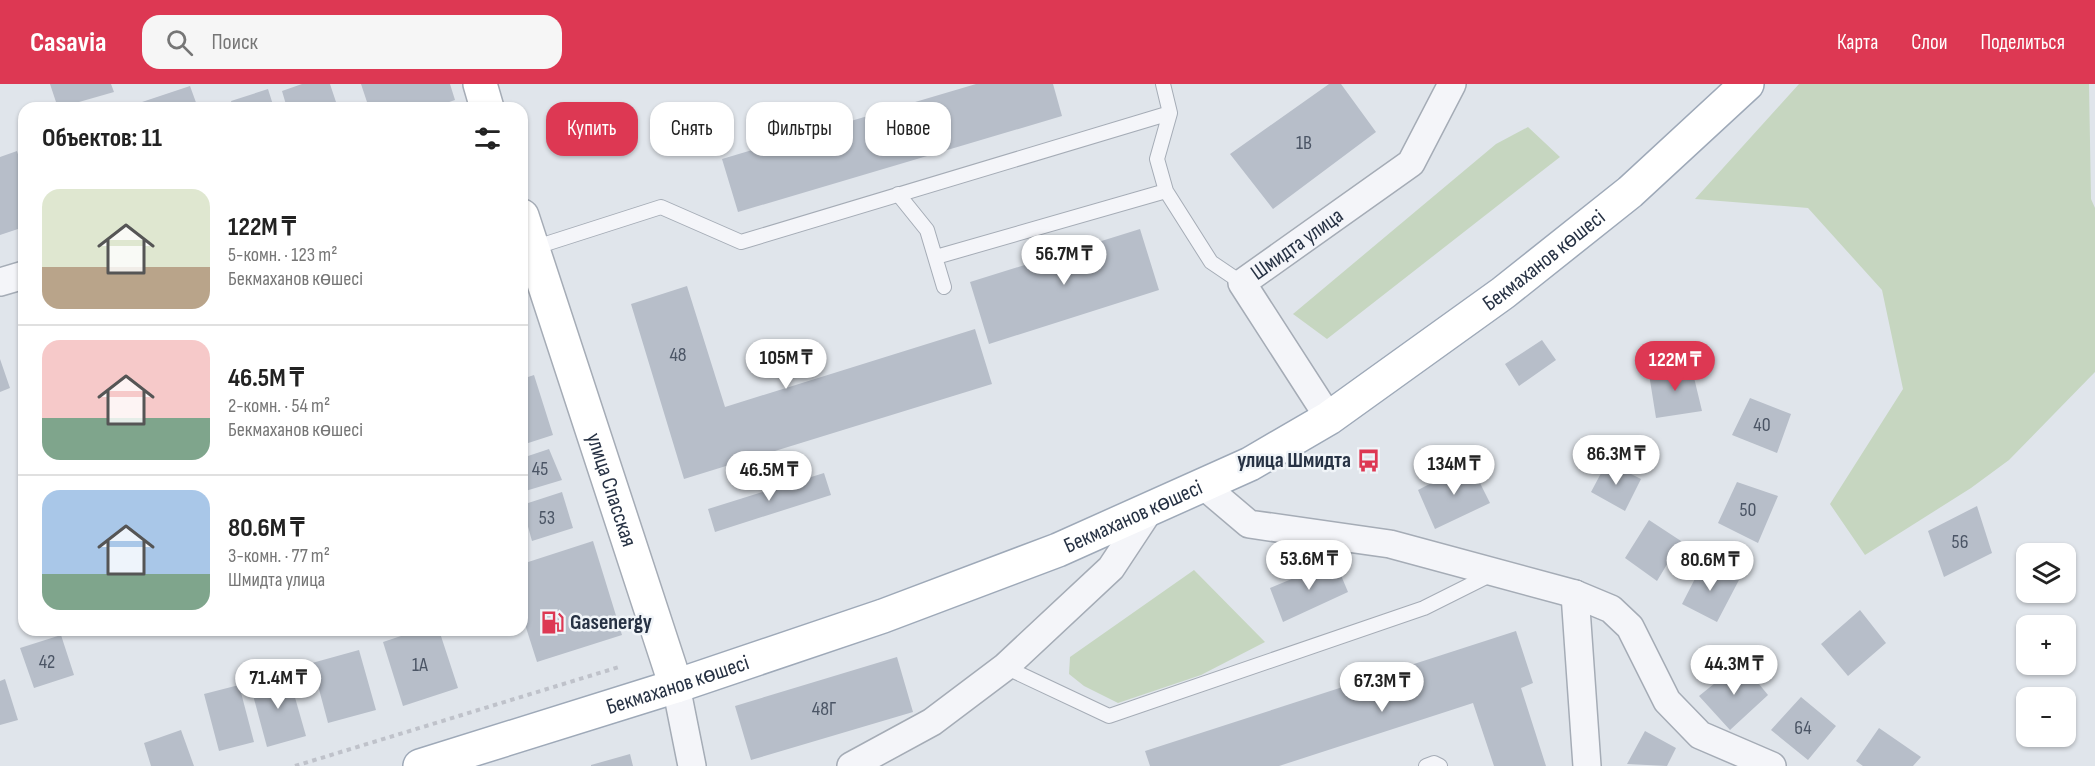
<!DOCTYPE html>
<html lang="ru">
<head>
<meta charset="utf-8">
<style>
	body { margin:0; font-family:"Sofia Sans Condensed",sans-serif; background:#f6f6f6; color:#222; height:100vh; display:flex; flex-direction:column; font-size:22px; white-space:nowrap }
	* { box-sizing:border-box; margin:0 }
	p { font-size:20px; color:#767676 }
	.icon { flex:none; width:33px; height:33px; fill:none; stroke:currentColor; stroke-width:2; stroke-linecap:round; stroke-linejoin:round }
	.map { position:relative; flex:1; overflow:hidden }
	.panel { position:absolute; left:18px; top:18px; width:510px; height:534px; display:flex; flex-direction:column; background:#fff; border-radius:18px; box-shadow:0 2px 4px #0004 }
	.panel>* { flex:none }
	.banner { position:absolute; left:546px; top:18px; width:570px; height:54px; display:flex; gap:12px }
	.controls { position:absolute; left:2016px; top:459px; display:grid; gap:12px }
	.controls a { display:grid; place-items:center; width:60px; height:60px; border-radius:12px; background:#fff; box-shadow:0 2px 4px #0004; font-size:30px }
	.price { position:absolute; translate:-50% -51px; padding:0 14px; border-radius:21px; background:#fff; color:#222; font-size:20px; line-height:39px; filter:drop-shadow(0 2px 3px #0008) }
	.price::after { content:''; position:absolute; left:50%; top:36px; width:18px; height:14px; margin-left:-9px; background:inherit; clip-path:polygon(0 0,100% 0,50% 100%) }
	.price.selected { background:#dd3853; color:#fff }
	ul { padding:0; list-style:none }
	li { display:flex; align-items:center; gap:18px; height:150px; padding:0 24px }
	li+li { border-top:2px solid #e0e0e0 }
	li span { display:grid; place-items:center; flex:none; width:168px; height:120px; border-radius:18px; color:#555 }
	li>.icon { margin-inline-start:auto }
	span .icon { width:72px; height:72px; fill:#fffc; stroke-width:1 }
	li b { font-size:26px }
	h2 { display:flex; justify-content:space-between; align-items:center; height:72px; padding:0 24px; font-size:26px }
	.tag { padding:0 21px; border-radius:18px; background:#fff; box-shadow:0 2px 4px #0004; font-size:21px; line-height:54px }
	.tag.selected { background:#dd3853; color:#fff }
	header { display:flex; align-items:center; gap:36px; box-sizing:border-box; height:84px; padding:0 30px; background:#dd3853; color:#fff }
	header strong { font-size:28px }
	nav { display:flex; gap:33px; margin-inline-start:auto; font-size:21px }
	.search { width:420px; height:54px; background:#f6f6f6; display:flex; align-items:center; gap:15px; box-sizing:border-box; padding:0 21px; border-radius:18px; color:#767676; font-size:22px }
	.map>svg:first-child { display:block }
	.green { fill:#c6d6c0 }
	.building { fill:#b7bec9 }
	.lines { fill:none; stroke-linecap:round; stroke-linejoin:round }
	.lane-casing { stroke:#a5acb6; stroke-width:16 }
	.street-casing { stroke:#a5acb6; stroke-width:30 }
	.secondary-casing { stroke:#a5acb6; stroke-width:36 }
	.primary-casing { stroke:#9ea9b8; stroke-width:36 }
	.path { stroke:#bfc2ca; stroke-width:4; stroke-dasharray:4.5 4.5; stroke-linecap:butt }
	.lane { stroke:#f4f5f9; stroke-width:14 }
	.street { stroke:#f4f5f9; stroke-width:27 }
	.secondary { stroke:#fff; stroke-width:33 }
	.primary { stroke:#fff; stroke-width:33 }
	.labels { text-anchor:middle; dominant-baseline:central; stroke-width:5; stroke-linejoin:round; paint-order:stroke }
	.number-label { font-size:20px; fill:#4b5565 }
	.street-label { font-size:22px; fill:#273244; stroke:#f0f4f8 }
	.poi-label { font-size:22px; font-weight:bold; fill:#273244; stroke:#f0f4f8; text-anchor:end }
</style>
</head>
<body>
<header>
<strong>Casavia</strong>
<div class="search"><svg class="icon" aria-label="search" viewBox="0 0 24 24"><circle cx="10" cy="10" r="6"/><path d="M15 15l6 6"/></svg>Поиск</div>
<nav><a>Карта</a><a>Слои</a><a>Поделиться</a></nav>
</header>
<div class="map">
<svg width="2095" height="682" viewBox="0 0 2095 682">
	<rect width="100%" height="100%" fill="#e0e5eb"/>
	<path class="green" d="M1799 0H2089L2091 115 2095 124V288L2009 376 1971 404 1865 471 1830 420 1903 305 1882 206 1808 124 1695 115Z
		M1528 43 1560 73 1327 255 1293 230 1496 60Z
		M1194 486 1265 558 1201 591 1118 619 1084 602 1069 590 1070 573Z"/>
	<path class="building" d="M50 0H111L114 8 58 24Z
		M302 0H330L338 24H287L282 7Z
		M361 0H450L455 16 432 24H369Z
		M976 0H1053L1062 32 738 128 722 75Z
		M1329 0H1341L1376 48 1273 125 1230 70Z
		M190 2 198 24H124Z
		M268 5 274 24H233L231 17Z
		M17 67 24 90V143L0 151V73Z
		M1140 145 1159 206 989 260 970 198Z
		M687 202 725 323 975 245 992 300 684 395 631 220Z
		M1542 256 1556 276 1519 302 1505 280Z
		M0 275 10 304 0 308Z
		M1691 281 1702 327 1656 334 1649 290Z
		M534 291 553 351 522 361V295Z
		M1750 314 1791 330 1777 369 1732 351Z
		M549 365 562 396 522 408V374Z
		M1607 378 1641 395 1625 427 1591 408Z
		M1470 379 1490 419 1435 445 1418 406Z
		M824 389 831 411 715 448 708 425Z
		M1737 398 1778 412 1758 459 1718 439Z
		M562 408 573 444 532 457 522 421Z
		M1977 422 1992 469 1944 493 1928 447Z
		M1649 436 1681 457 1657 497 1625 474Z
		M593 457 622 551 537 578 522 531V480Z
		M1335 477 1348 508 1283 538 1270 504Z
		M1703 479 1739 496 1717 538 1682 520Z
		M1860 526 1886 559 1848 592 1821 560Z
		M419 546H439L458 604 403 622 383 558Z
		M1516 547 1533 599 1521 604 1546 682H1494L1473 619 1279 682H1150L1145 667Z
		M61 551 74 591 34 604 20 564Z
		M359 566 376 626 328 639 312 579Z
		M897 573 913 628 751 676 735 622Z
		M1741 578 1768 611 1730 646 1699 612Z
		M288 589 306 652 267 663 250 600Z
		M5 595 18 636 0 641V597Z
		M239 601 254 658 219 667 204 610Z
		M1801 613 1836 642 1808 676 1771 646Z
		M1879 644 1921 673 1913 682H1863L1856 677Z
		M181 646 194 682H151L144 659Z
		M1645 647 1676 664 1667 682 1627 680Z
		M630 670 633 682H591V681Z"/>
	<g class="lines">
		<defs>
			<path id="lane" d="M1163 0 1170 29 1157 75 1166 107 1211 178 1242 199
				M898 110 927 146 944 203
				M533 164 661 123 741 158 1170 29
				M936 173 1166 107
				M1005 583 1109 632 1424 524 1492 490
				M1426 682 1434 679 1440 682"/>
			<g id="street">
				<path d="M0 198 24 191"/>
				<path id="s1" d="M1329 334 1242 199 1411 79 1452 0"/>
				<path d="M1203 401 1249 440 1390 460 1575 510 1611 525 1630 543 1667 617 1700 651 1772 682"/>
				<path d="M1575 510 1587 682"/>
				<path d="M676 602 692 682"/>
				<path d="M851 682 932 638 1005 583 1111 484 1148 428"/>
			</g>
			<g id="secondary">
				<path d="M480 0 487 24"/>
				<path id="s2" d="M522 132 676 602"/>
			</g>
			<g id="primary">
				<path id="s3" d="M420 682 676 602 883 532 1058 466 1250 380 1329 334 1503 209 1630 108 1747 0"/>
			</g>
		</defs>
		<use href="#lane" class="lane-casing"/>
		<use href="#street" class="street-casing"/>
		<use href="#secondary" class="secondary-casing"/>
		<use href="#primary" class="primary-casing"/>
		<path class="path" d="M295 682 619 583"/>
		<use href="#lane" class="lane"/>
		<use href="#street" class="street"/>
		<use href="#secondary" class="secondary"/>
		<use href="#primary" class="primary"/>
	</g>
	<defs>
		<symbol id="bus-bare" viewBox="-9 -9 18 18"><path d="M-5-6H5V4H4V6H2V4H-2V6H-4V4H-5ZM-3.5-4V0h7V-4ZM-3.5 1.2v1.5H-2V1.2ZM2 1.2v1.5H3.5V1.2Z" fill="#dd3853" stroke="#f0f4f8" stroke-width="2.5" paint-order="stroke"/></symbol>
		<symbol id="fuel-bare" viewBox="-9 -9 18 18"><path d="M-5.5-6h7V0h2V4h1.3V-2.5L3-4.5l.8-.8L6-3V5H2.5V1h-1V6h-7ZM-4.2-4.7v3.2H.2V-4.7Z" fill="#dd3853" stroke="#f0f4f8" stroke-width="2.5" paint-order="stroke"/></symbol>
	</defs>
	<g fill-rule="evenodd">
		<use href="#bus-bare" x="1352" y="360" width="33" height="33"/>
		<use href="#fuel-bare" x="536" y="522" width="33" height="33"/>
	</g>
	<g class="labels">
		<g class="number-label">
			<text x="1304" y="59">1В</text>
			<text x="678" y="271">48</text>
			<text x="1762" y="341">40</text>
			<text x="540" y="385">45</text>
			<text x="1748" y="426">50</text>
			<text x="547" y="434">53</text>
			<text x="1960" y="458">56</text>
			<text x="47" y="578">42</text>
			<text x="420" y="581">1А</text>
			<text x="824" y="625">48Г</text>
			<text x="1803" y="644">64</text>
		</g>
		<g class="street-label">
			<text stroke="none"><textPath href="#s1" startOffset="228">Шмидта улица</textPath></text>
			<text stroke="none"><textPath href="#s3" startOffset="1242">Бекмаханов көшесі</textPath></text>
			<text stroke="none"><textPath href="#s2" startOffset="288">улица Спасская</textPath></text>
			<text stroke="none"><textPath href="#s3" startOffset="756">Бекмаханов көшесі</textPath></text>
			<text stroke="none"><textPath href="#s3" startOffset="270">Бекмаханов көшесі</textPath></text>
		</g>
		<g class="poi-label">
			<text x="1351" y="376">улица Шмидта</text>
			<text x="570" y="538" text-anchor="start">Gasenergy</text>
		</g>
	</g>
</svg>
<div class="controls">
<a><svg class="icon" aria-label="layers" viewBox="0 0 24 24"><path d="M12 4l9 5-9 5-9-5zM3 14l9 5 9-5"/></svg></a>
<a>+</a>
<a>−</a>
</div>
<b class="price" style="left:1064px;top:202px">56.7M ₸</b>
<b class="price" style="left:786px;top:306px">105M ₸</b>
<b class="price selected" style="left:1675px;top:308px">122M ₸</b>
<b class="price" style="left:1616px;top:402px">86.3M ₸</b>
<b class="price" style="left:1454px;top:412px">134M ₸</b>
<b class="price" style="left:769px;top:418px">46.5M ₸</b>
<b class="price" style="left:1309px;top:507px">53.6M ₸</b>
<b class="price" style="left:1710px;top:508px">80.6M ₸</b>
<b class="price" style="left:1734px;top:612px">44.3M ₸</b>
<b class="price" style="left:278px;top:626px">71.4M ₸</b>
<b class="price" style="left:1382px;top:629px">67.3M ₸</b>
<div class="banner">
<a class="tag selected">Купить</a>
<a class="tag">Снять</a>
<a class="tag">Фильтры</a>
<a class="tag">Новое</a>
</div>
<section class="panel">
<h2>Объектов: 11<svg class="icon" aria-label="filters" viewBox="0 0 24 24"><path d="M4 7h16M4 17h16"/><circle cx="9" cy="7" r="2"/><circle cx="15" cy="17" r="2"/></svg></h2>
<ul>
<li><span style="background:linear-gradient(#dfe7d0 65%,#b9a48a 0)"><svg class="icon" aria-label="home" viewBox="0 0 24 24"><path d="M3 11l9-7 9 7M6 9v11h12V9"/></svg></span><div><b>122M ₸</b><p>5-комн. · 123 m²</p><p>Бекмаханов көшесі</p></div></li>
<li><span style="background:linear-gradient(#f6c9c9 65%,#7fa58c 0)"><svg class="icon" aria-label="home" viewBox="0 0 24 24"><path d="M3 11l9-7 9 7M6 9v11h12V9"/></svg></span><div><b>46.5M ₸</b><p>2-комн. · 54 m²</p><p>Бекмаханов көшесі</p></div></li>
<li><span style="background:linear-gradient(#a9c7e8 70%,#7fa58c 0)"><svg class="icon" aria-label="home" viewBox="0 0 24 24"><path d="M3 11l9-7 9 7M6 9v11h12V9"/></svg></span><div><b>80.6M ₸</b><p>3-комн. · 77 m²</p><p>Шмидта улица</p></div></li>
</ul>
</section>
</div>
</body>
</html>
